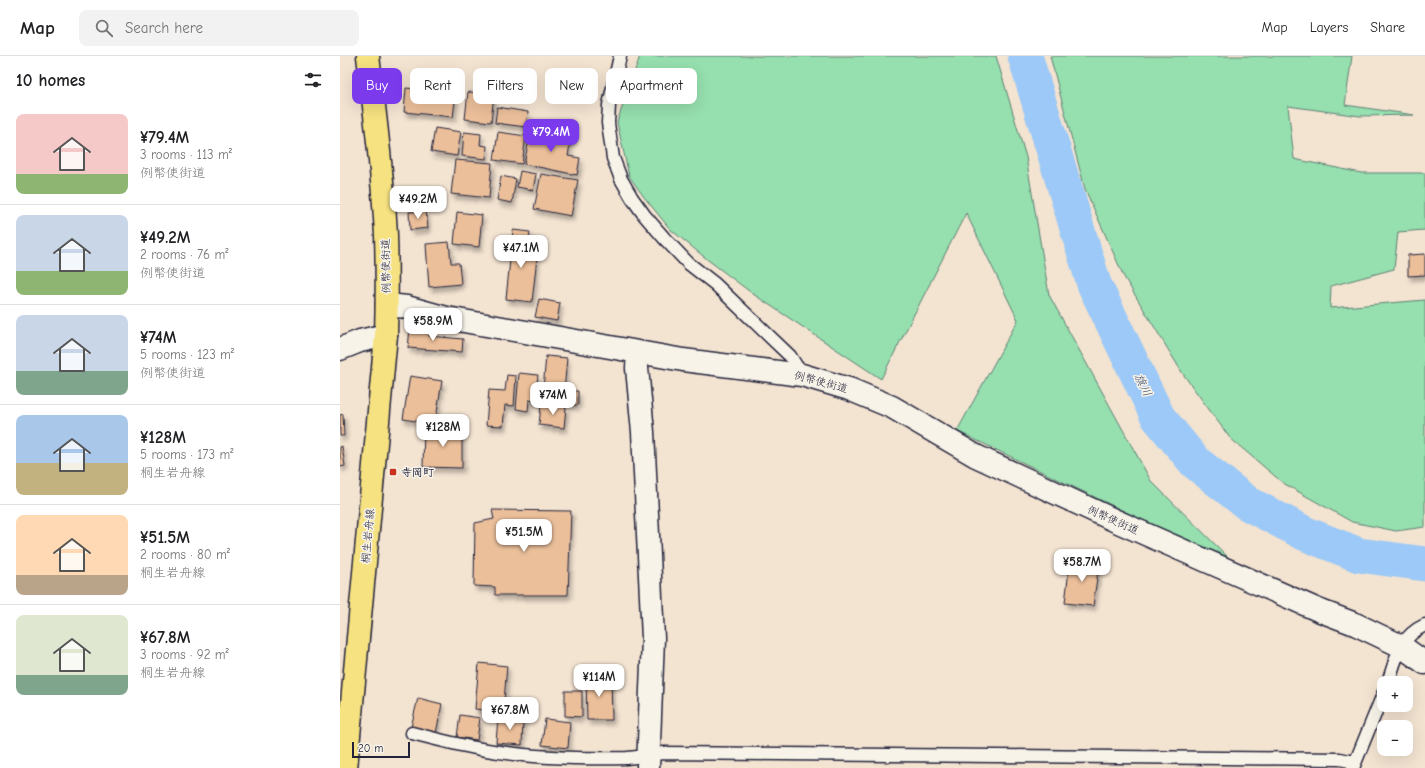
<!DOCTYPE html>
<html lang="en">
<head>
<meta charset="utf-8">
<style>
	body { margin:0; font-family:"Comic Neue","Klee One",sans-serif; background:#f2f2f2; color:#202124; height:100vh; display:flex; flex-direction:column; font-size:15px; white-space:nowrap }
	* { box-sizing:border-box; margin:0 }
	p { font-size:13px; color:#757577 }
	.icon { flex:none; width:22px; height:22px; fill:none; stroke:currentColor; stroke-width:2; stroke-linecap:round; stroke-linejoin:round }
	.map { position:relative; flex:1; overflow:hidden }
	.sheet { display:flex; flex-direction:column; background:#fff; width:340px }
	.sheet>* { flex:none }
	.guide { position:absolute; left:12px; top:12px; width:380px; height:36px; display:flex; gap:8px }
	.fabs { position:absolute; left:1037px; top:620px; display:grid; gap:8px }
	.fabs a { display:grid; place-items:center; width:36px; height:36px; border-radius:8px; background:#fff; box-shadow:0 4px 16px #0002; font-size:20px }
	.scale { position:absolute; left:12px; bottom:10px; width:58px; box-sizing:border-box; padding-left:4px; border:2px solid #22223b; border-top:0; font-size:11px; line-height:14px; white-space:nowrap; color:#22223b; -webkit-text-stroke:3px #f7f3e8; paint-order:stroke }
	.price { position:absolute; translate:-50% -34px; padding:0 9px; border-radius:8px; background:#fff; color:#222; font-size:13px; line-height:26px; filter:drop-shadow(0 1px 2px #0008) }
	.price::after { content:''; position:absolute; left:50%; top:24px; width:12px; height:9px; margin-left:-6px; background:inherit; clip-path:polygon(0 0,100% 0,50% 100%) }
	.price.on { background:#7c3aed; color:#fff }
	ul { padding:0; list-style:none }
	li { display:flex; align-items:center; gap:12px; height:100px; padding:0 16px }
	li+li { border-top:1px solid #e0e0e0 }
	li span { display:grid; place-items:center; flex:none; width:112px; height:80px; border-radius:8px; color:#555 }
	li>.icon { margin-inline-start:auto }
	span .icon { width:48px; height:48px; fill:#fffc; stroke-width:1 }
	li b { font-size:17px }
	h2 { display:flex; justify-content:space-between; align-items:center; height:48px; padding:0 16px; font-size:17px }
	.chip { padding:0 14px; border-radius:8px; background:#fff; box-shadow:0 4px 16px #0002; font-size:14px; line-height:36px }
	.chip.on { background:#7c3aed; color:#fff }
	header { display:flex; align-items:center; gap:24px; box-sizing:border-box; height:56px; padding:0 20px; background:#fff; border-bottom:1px solid #e0e0e0 }
	header strong { font-size:19px }
	nav { display:flex; gap:22px; margin-inline-start:auto; font-size:14px }
	.search { width:280px; height:36px; background:#f2f2f2; display:flex; align-items:center; gap:10px; box-sizing:border-box; padding:0 14px; border-radius:8px; color:#757577; font-size:15px }
	main { display:flex; flex:1; min-height:0 }
	.map>svg:first-child { display:block }
	.green { fill:#96dfae; stroke:#5c8074 }
	.lines { fill:none; stroke-linecap:round; stroke-linejoin:round }
	.river { stroke:#9cc9f7; stroke-width:35 }
	.building { fill:#ebbf9a; stroke:#22223b; filter:url(#shadow) }
	.lane-casing { stroke:#22223b; stroke-width:15 }
	.street-casing { stroke:#22223b; stroke-width:25 }
	.primary-casing { stroke:#22223b; stroke-width:25 }
	.lane { stroke:#f7f3e8; stroke-width:12 }
	.street { stroke:#f7f3e8; stroke-width:22 }
	.primary { stroke:#f6e281; stroke-width:22 }
	.poi-dot { fill:#c8321e; stroke:#f7f3e8; stroke-width:1.5 }
	.labels { text-anchor:middle; dominant-baseline:central; stroke-width:3; stroke-linejoin:round; paint-order:stroke }
	.street-label { font-size:11px; fill:#22223b; stroke:#f7f3e8 }
	.poi-label { font-size:11px; font-weight:bold; fill:#22223b; stroke:#f7f3e8; text-anchor:start }
	.water-label { font-size:12px; font-style:italic; fill:#475473; stroke:#f7f3e8 }
</style>
</head>
<body>
<header>
<strong>Map</strong>
<div class="search"><svg class="icon" aria-label="search" viewBox="0 0 24 24"><circle cx="10" cy="10" r="6"/><path d="M15 15l6 6"/></svg>Search here</div>
<nav><a>Map</a><a>Layers</a><a>Share</a></nav>
</header>
<main>
<section class="sheet">
<h2>10 homes<svg class="icon" aria-label="filters" viewBox="0 0 24 24"><path d="M4 7h16M4 17h16"/><circle cx="9" cy="7" r="2"/><circle cx="15" cy="17" r="2"/></svg></h2>
<ul>
<li><span style="background:linear-gradient(#f6c9c9 75%,#8fb573 0)"><svg class="icon" aria-label="home" viewBox="0 0 24 24"><path d="M3 11l9-7 9 7M6 9v11h12V9"/></svg></span><div><b>¥79.4M</b><p>3 rooms · 113 m²</p><p>例幣使街道</p></div></li>
<li><span style="background:linear-gradient(#c9d6e8 70%,#8fb573 0)"><svg class="icon" aria-label="home" viewBox="0 0 24 24"><path d="M3 11l9-7 9 7M6 9v11h12V9"/></svg></span><div><b>¥49.2M</b><p>2 rooms · 76 m²</p><p>例幣使街道</p></div></li>
<li><span style="background:linear-gradient(#c9d6e8 70%,#7fa58c 0)"><svg class="icon" aria-label="home" viewBox="0 0 24 24"><path d="M3 11l9-7 9 7M6 9v11h12V9"/></svg></span><div><b>¥74M</b><p>5 rooms · 123 m²</p><p>例幣使街道</p></div></li>
<li><span style="background:linear-gradient(#a9c7e8 60%,#c2b280 0)"><svg class="icon" aria-label="home" viewBox="0 0 24 24"><path d="M3 11l9-7 9 7M6 9v11h12V9"/></svg></span><div><b>¥128M</b><p>5 rooms · 173 m²</p><p>桐生岩舟線</p></div></li>
<li><span style="background:linear-gradient(#ffd9b3 75%,#b9a48a 0)"><svg class="icon" aria-label="home" viewBox="0 0 24 24"><path d="M3 11l9-7 9 7M6 9v11h12V9"/></svg></span><div><b>¥51.5M</b><p>2 rooms · 80 m²</p><p>桐生岩舟線</p></div></li>
<li><span style="background:linear-gradient(#dfe7d0 75%,#7fa58c 0)"><svg class="icon" aria-label="home" viewBox="0 0 24 24"><path d="M3 11l9-7 9 7M6 9v11h12V9"/></svg></span><div><b>¥67.8M</b><p>3 rooms · 92 m²</p><p>桐生岩舟線</p></div></li>
</ul>
</section>
<div class="map">
<svg width="1085" height="712" viewBox="0 0 1085 712">
	<defs>
		<filter id="shadow"><feDropShadow dx="2.5" dy="4.5" stdDeviation="2" flood-color="#0004"/></filter>
	</defs>
	<rect width="100%" height="100%" fill="#f3e3d1"/>
	<filter id="ink" filterUnits="userSpaceOnUse"><feTurbulence type="fractalNoise" baseFrequency=".025" numOctaves="2"/><feDisplacementMap in="SourceGraphic" scale="8" xChannelSelector="R" yChannelSelector="G"/><feConvolveMatrix kernelMatrix="1 2 1 2 8 2 1 2 1" color-interpolation-filters="sRGB"/></filter>
	<g filter="url(#ink)">
		<path class="green" d="M300 0H656L686 101 709 239 811 425 896 509 617 375 678 264 626 157 541 323 413 238 368 204 330 173 304 141 289 120 277 66Z
			M710 0H1012L1005 49 1074 59 1020 60 948 50 954 103 1021 117H1085V174L1058 176 1054 213 991 230 990 252 1085 244V471L1056 475 1012 466 943 427 890 382 843 318 784 221 745 133Z"/>
		<g class="lines">
			<path class="river" d="M685 0 754 228 818 361 855 406 907 447 966 478 1019 499 1085 508"/>
		</g>
		<path class="building" d="M77 25 117 29 113 61 64 56 66 32 76 33Z
			M128 36 154 38 151 66 125 63Z
			M157 51 188 56 186 71 155 67Z
			M95 72 121 76 117 100 91 96Z
			M191 74 231 82 228 100 240 102 237 119 184 108Z
			M124 76 141 78 140 89 147 90 146 103 122 100Z
			M158 76 186 80 182 108 154 104Z
			M115 104 152 107 149 142 111 138Z
			M180 115 196 118 193 134 177 131Z
			M201 118 238 124 231 160 194 153Z
			M161 120 176 123 172 147 157 144Z
			M86 155 88 172 70 174 69 156Z
			M117 156 142 159 139 191 114 188Z
			M173 174 190 176 187 200 197 201 192 246 166 243Z
			M109 186 111 207H119L121 228 89 231 86 188Z
			M1085 198V219L1068 220V199Z
			M199 243 220 247 217 265 195 261Z
			M70 272 90 273 89 280 123 283 122 296 68 292Z
			M206 300 227 302 223 346 202 344Z
			M179 317 198 319 195 345 189 344 188 355 176 353Z
			M167 319 176 320 174 350 165 349 163 370 146 369 149 334 165 335Z
			M70 320 102 325 95 368 63 363Z
			M228 335H238V349H229Z
			M201 349 226 351 224 372 199 369Z
			M3 358 4 380H0V359Z
			M84 373H122V412L83 411Z
			M2 390 5 410 0 411V391Z
			M152 454 231 455 228 539H155V531L134 530 135 467 154 463Z
			M730 505 759 508 753 550 725 547Z
			M139 607 167 610 163 656 135 653Z
			M246 621H271L272 664H247Z
			M225 635H242V661L225 660Z
			M78 642 102 648 96 677 71 671Z
			M120 659 140 662 137 684 117 681Z
			M158 661 183 663 182 689 156 687Z
			M205 663 230 666 228 692 202 689Z"/>
		<g class="lines">
			<defs>
				<path id="lane" d="M280 0 269 49 268 67 273 102 281 123 292 142 305 160 325 183 348 207 375 228 450 300 462 319
					M1048 627C1056 603 1059 581 1085 569
					M72 677C95 683 118 689 141 693 188 702 239 703 287 702 300 701 312 698 324 697L1000 703 1015 706
					M1013 712 1044 636"/>
				<path id="street" d="M47 249 67 251 107 262 343 304 462 319 509 333 552 351 636 400 776 465 978 554 1015 568 1061 590 1085 607
					M0 293 20 285 46 279
					M298 296 297 312 303 376 313 582 308 712"/>
				<path id="primary" d="M6 712 46 279C47 246 47 212 46 179 43 119 35 59 28 0"/>
			</defs>
			<use href="#lane" class="lane-casing"/>
			<use href="#street" class="street-casing"/>
			<use href="#primary" class="primary-casing"/>
			<use href="#lane" class="lane"/>
			<use href="#street" class="street"/>
			<use href="#primary" class="primary"/>
		</g>
	</g>
	<rect class="poi-dot" x="49" y="412" width="8" height="8" rx="2"/>
	<g class="labels">
		<g class="street-label">
			<text transform="translate(46 210) rotate(-91)">例幣使街道</text>
			<text transform="translate(481 326) rotate(15)">例幣使街道</text>
			<text transform="translate(773 464) rotate(24)">例幣使街道</text>
			<text transform="translate(28 480) rotate(-85)">桐生岩舟線</text>
		</g>
		<g class="poi-label">
			<text x="61" y="416">寺岡町</text>
		</g>
		<g class="water-label">
			<text transform="translate(803 329) rotate(64)">旗川</text>
		</g>
	</g>
</svg>
<div class="fabs">
<a>+</a>
<a>−</a>
</div>
<div class="scale">20 m</div>
<b class="price on" style="left:211px;top:97px">¥79.4M</b>
<b class="price" style="left:78px;top:164px">¥49.2M</b>
<b class="price" style="left:181px;top:213px">¥47.1M</b>
<b class="price" style="left:93px;top:286px">¥58.9M</b>
<b class="price" style="left:213px;top:360px">¥74M</b>
<b class="price" style="left:103px;top:392px">¥128M</b>
<b class="price" style="left:184px;top:497px">¥51.5M</b>
<b class="price" style="left:742px;top:527px">¥58.7M</b>
<b class="price" style="left:259px;top:642px">¥114M</b>
<b class="price" style="left:170px;top:675px">¥67.8M</b>
<div class="guide">
<a class="chip on">Buy</a>
<a class="chip">Rent</a>
<a class="chip">Filters</a>
<a class="chip">New</a>
<a class="chip">Apartment</a>
</div>
</div>
</main>
</body>
</html>
